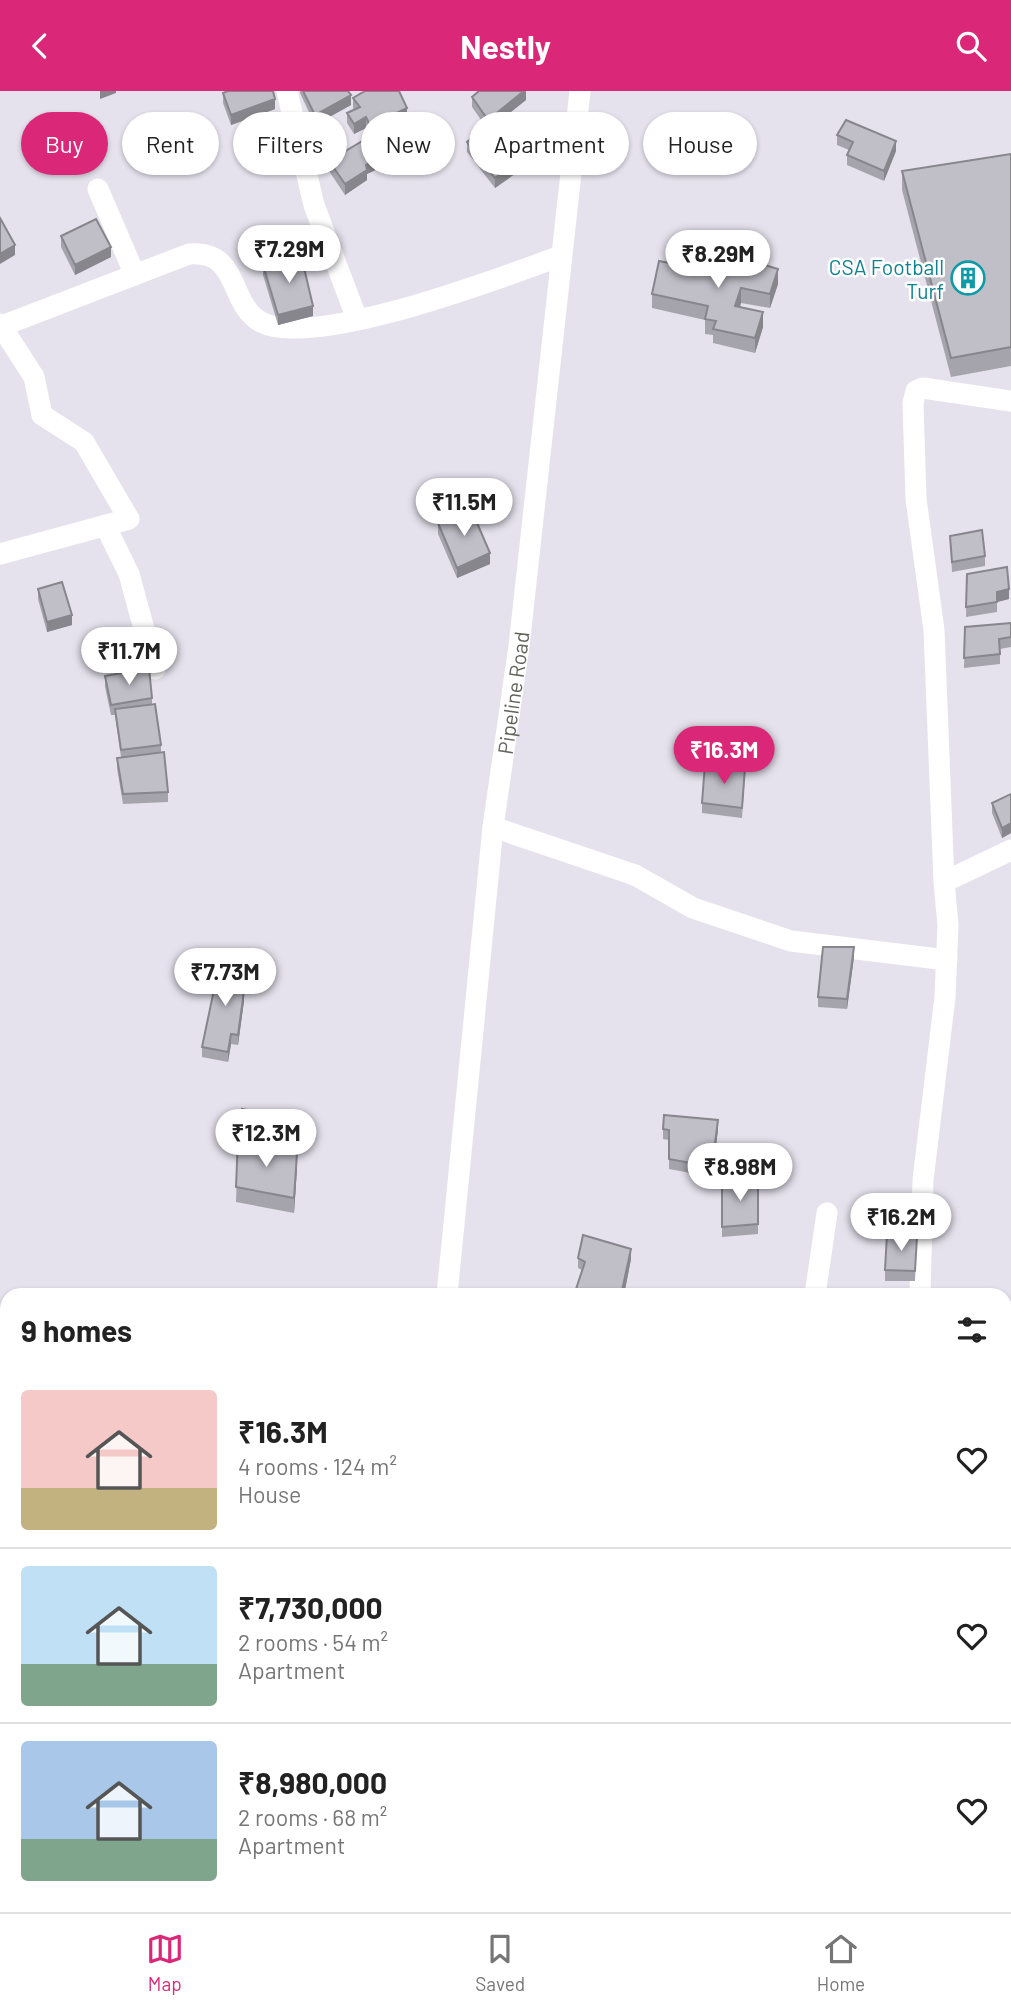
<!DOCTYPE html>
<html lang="en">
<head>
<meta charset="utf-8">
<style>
	body { margin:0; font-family:Barlow,sans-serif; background:#f2f2f2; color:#222; height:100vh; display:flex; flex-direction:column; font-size:26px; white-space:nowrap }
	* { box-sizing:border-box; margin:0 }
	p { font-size:23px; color:#767676 }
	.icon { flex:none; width:38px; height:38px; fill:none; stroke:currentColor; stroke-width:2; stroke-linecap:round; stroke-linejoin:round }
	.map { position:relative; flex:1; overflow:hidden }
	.details { position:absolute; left:0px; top:1197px; width:1012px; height:625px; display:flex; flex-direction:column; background:#fff; border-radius:21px 21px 0 0; box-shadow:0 2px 5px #0004 }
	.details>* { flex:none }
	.guide { position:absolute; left:21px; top:21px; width:970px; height:63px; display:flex; gap:14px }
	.price { position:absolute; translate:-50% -60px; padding:0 16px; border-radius:24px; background:#fff; color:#222; font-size:23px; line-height:46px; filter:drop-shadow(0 2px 4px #0008) }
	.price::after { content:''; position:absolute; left:50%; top:42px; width:21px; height:16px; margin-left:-10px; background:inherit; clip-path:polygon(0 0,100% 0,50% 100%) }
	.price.selected { background:#db2777; color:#fff }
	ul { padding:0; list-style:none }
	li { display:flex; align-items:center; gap:21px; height:175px; padding:0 21px }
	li+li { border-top:2px solid #e0e0e0 }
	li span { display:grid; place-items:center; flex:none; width:196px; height:140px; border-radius:7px; color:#555 }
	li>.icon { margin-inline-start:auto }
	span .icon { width:84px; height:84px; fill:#fffc; stroke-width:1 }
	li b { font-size:30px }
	h2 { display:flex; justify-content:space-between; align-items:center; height:84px; padding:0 21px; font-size:30px }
	.pill { padding:0 24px; border-radius:32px; background:#fff; box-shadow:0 2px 5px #0004; font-size:24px; line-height:63px }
	.pill.selected { background:#db2777; color:#fff }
	header { display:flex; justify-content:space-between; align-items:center; height:91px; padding:0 21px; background:#db2777; color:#fff; font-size:32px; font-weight:700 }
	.dock { display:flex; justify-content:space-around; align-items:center; height:98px; border-top:2px solid #e0e0e0; background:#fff; font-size:19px; color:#767676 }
	.dock a { display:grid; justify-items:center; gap:4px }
	.dock .selected { color:#db2777 }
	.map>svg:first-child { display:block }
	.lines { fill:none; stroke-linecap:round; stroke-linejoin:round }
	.street { stroke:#fff; stroke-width:21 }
	.secondary { stroke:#fff; stroke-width:21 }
	.wall { fill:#a5a4ac }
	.shaded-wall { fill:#86868c }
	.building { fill:#c0bfc8; stroke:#86868c; stroke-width:2 }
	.labels { text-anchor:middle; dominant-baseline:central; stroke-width:5; stroke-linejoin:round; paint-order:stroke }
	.culture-label { font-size:21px; fill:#0d838f; stroke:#fff; text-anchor:end }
	.street-label { font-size:21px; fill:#62635a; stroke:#fff }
</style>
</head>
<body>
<header><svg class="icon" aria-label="back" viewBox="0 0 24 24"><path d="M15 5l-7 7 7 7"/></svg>Nestly<svg class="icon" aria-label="search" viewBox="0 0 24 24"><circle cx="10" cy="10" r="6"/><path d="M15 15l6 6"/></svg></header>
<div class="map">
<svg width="1011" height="1821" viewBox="0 0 1011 1821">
	<rect width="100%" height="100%" fill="#e5e2ed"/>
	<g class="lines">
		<path class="street" d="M287 0 314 114 357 228
			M98 98 135 184
			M0 233 34 286 42 324 84 351 129 428 0 463
			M2 235 189 163C241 159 227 212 261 231 313 259 502 186 561 165
			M105 434 129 483 155 578
			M493 736 635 784 693 817 791 850 947 869
			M944 791 934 539 916 408 913 312 916 300 923 297 1011 310
			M815 1204 827 1122
			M920 1204 923 1089 945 906 948 834 944 791 1011 759
			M0 1487 7 1488
			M851 1815 853 1821"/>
		<g class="secondary">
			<path id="s1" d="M447 1204 493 736 519 555 580 0"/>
			<path d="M381 1821 382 1815"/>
		</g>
	</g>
	<path class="wall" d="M300 0H348L351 14 315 34 300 2Z
		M526 0V9L493 35 519 80 495 97 467 61V51L486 36 472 16V6Z
		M223 2 275 18 231 34 223 12Z
		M353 7 407 27 374 44 384 75 367 83V89L345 104 329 80V70L370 45 366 37 354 43 347 32V22L354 18 353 17Z
		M837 44 896 60 884 90 847 74V64L849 59 837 54Z
		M1011 63V275L951 286 902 99V80Z
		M61 145 111 166 75 184 61 156Z
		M263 174 313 225 278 234 263 184Z
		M778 193 770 217 741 212 740 216 763 236 755 262 713 252V244L705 243V229L652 217V203Z
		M438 432 490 473 457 487 438 443Z
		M950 445 985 465V475L952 481Z
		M967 483 1009 508 997 511V521L966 526Z
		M38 498 72 534 47 541 38 508Z
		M1011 532V556L1000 558V573L964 577 965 536Z
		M105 585 152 607V613L161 654V661L168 701V711L123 713 117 677V667L121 666 115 624H111L105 596Z
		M745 686 742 727 702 722V712Z
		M1011 703V742L1002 747 992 722V712Z
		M854 866 847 918 818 916V906Z
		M242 882 239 898 244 910 238 954 231 953 228 971 202 966V956Z
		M663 1038 718 1039 712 1086 669 1078V1049L663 1048Z
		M301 1040 295 1061 297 1077 294 1122 236 1111 238 1047Z
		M722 1089H758V1143L722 1146Z
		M917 1145 915 1190H885V1179Z
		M578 1167 631 1168 624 1204H576V1198L582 1179 578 1177Z
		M7 1538V1577L3 1567V1556Z"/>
	<path class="shaded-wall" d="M100 0H116V2L100 8Z
		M524 0H526V9L488 39V29Z
		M351 4V14L315 34V24Z
		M275 8V18L231 34V24Z
		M407 17V27L370 45V35Z
		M366 26V37L354 43V33Z
		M896 50V60L884 90V80Z
		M384 64V75L367 83V89L345 104V93L366 74Z
		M519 69V80L495 97V87Z
		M15 154V164L0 173V163Z
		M111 156V166L75 184V174Z
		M778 178V193L770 217V203Z
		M741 197V212L735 230V215Z
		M313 215V225L278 234V224Z
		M763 221V236L755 262V247Z
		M490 462V473L457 487V477Z
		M1009 498V508L997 511V501Z
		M72 524V534L47 541V531Z
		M1011 732V742L1002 747V737Z
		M854 856V866L847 918V908Z
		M242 872V882L238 908V898Z
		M244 900V910L238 954V944Z
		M231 943V953L228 971V961Z
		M718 1029V1039L712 1086V1076Z
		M301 1030V1040L292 1071V1061Z
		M297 1062V1077L294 1122V1107Z
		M631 1158V1168L624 1204H621Z"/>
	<path class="building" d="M228 0H273L275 8 231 24 223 2Z
		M303 0H348L351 4 315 24Z
		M365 0H399L407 17 370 35 366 26 354 33 347 22 360 16 353 7Z
		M479 0H524L488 29 472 6Z
		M846 29 896 50 884 80 847 64 853 51 837 44Z
		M491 32 519 69 495 87 467 51Z
		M374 43 384 64 366 74 367 79 345 93 329 70Z
		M1011 63V256L951 267 902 80Z
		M0 127 15 154 0 163Z
		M96 128 111 156 75 174 61 145Z
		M301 164 313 215 278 224 263 174Z
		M731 164 778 178 770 203 741 197 735 215 763 221 755 247 713 238 716 230 705 228 708 215 652 203 659 170 684 175 690 170 714 176 726 171Z
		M471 418 490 462 457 477 438 432Z
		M982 439 985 465 952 471 950 445Z
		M1007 476 1009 498 997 501V511L966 516 967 483Z
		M62 491 72 524 47 531 38 498Z
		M1011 532V546L999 548 1000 563 964 567 965 536Z
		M149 577 152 607 111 614 105 585Z
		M155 613 161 654 121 659 115 618Z
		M164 661 168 701 123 703 117 667Z
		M705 673 745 676 742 717 702 712Z
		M1011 703V732L1002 737 992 712Z
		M823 856H854L847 908 818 906Z
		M220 870 242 872 238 898 244 900 238 944 231 943 228 961 202 956Z
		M242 1018 301 1030 292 1061 238 1048Z
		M664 1024 718 1029 712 1076 669 1068V1039L663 1038Z
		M238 1047 297 1062 294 1107 236 1096Z
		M722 1089H758V1133L722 1136Z
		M887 1143 917 1145 915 1180 885 1179Z
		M583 1144 631 1158 621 1204H602L576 1198 585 1171 578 1167Z
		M7 1538V1567L3 1556Z
		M1 1808 10 1821H0V1809Z"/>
	<defs>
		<symbol id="building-ring" viewBox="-11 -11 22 22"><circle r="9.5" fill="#fff" stroke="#0f9aa8" stroke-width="1.5"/><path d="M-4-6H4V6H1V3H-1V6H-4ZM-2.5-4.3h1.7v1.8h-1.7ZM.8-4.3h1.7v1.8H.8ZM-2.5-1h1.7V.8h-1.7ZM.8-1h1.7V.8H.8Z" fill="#0f9aa8"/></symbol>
	</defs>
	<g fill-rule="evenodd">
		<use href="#building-ring" x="949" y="168" width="38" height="38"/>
	</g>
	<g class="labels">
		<g class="culture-label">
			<text x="944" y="175">CSA Football<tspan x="944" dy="24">Turf</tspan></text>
		</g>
		<g class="street-label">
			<text stroke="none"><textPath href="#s1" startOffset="606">Pipeline Road</textPath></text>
		</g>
	</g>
</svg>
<b class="price" style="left:289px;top:194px">₹7.29M</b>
<b class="price" style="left:718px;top:199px">₹8.29M</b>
<b class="price" style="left:464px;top:447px">₹11.5M</b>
<b class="price" style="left:129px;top:596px">₹11.7M</b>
<b class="price selected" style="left:724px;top:695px">₹16.3M</b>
<b class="price" style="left:225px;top:917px">₹7.73M</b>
<b class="price" style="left:266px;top:1078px">₹12.3M</b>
<b class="price" style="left:740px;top:1112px">₹8.98M</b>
<b class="price" style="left:901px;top:1162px">₹16.2M</b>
<div class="guide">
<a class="pill selected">Buy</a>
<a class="pill">Rent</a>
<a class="pill">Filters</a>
<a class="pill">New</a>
<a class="pill">Apartment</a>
<a class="pill">House</a>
</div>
<section class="details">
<h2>9 homes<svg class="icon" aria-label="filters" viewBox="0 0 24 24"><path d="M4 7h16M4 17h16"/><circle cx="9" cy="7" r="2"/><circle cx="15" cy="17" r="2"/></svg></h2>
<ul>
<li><span style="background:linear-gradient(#f6c9c9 70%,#c2b280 0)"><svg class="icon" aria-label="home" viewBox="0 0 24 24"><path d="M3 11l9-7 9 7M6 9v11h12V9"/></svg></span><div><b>₹16.3M</b><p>4 rooms · 124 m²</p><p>House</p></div><svg class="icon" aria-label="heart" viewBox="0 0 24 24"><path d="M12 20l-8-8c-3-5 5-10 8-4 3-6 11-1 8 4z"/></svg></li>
<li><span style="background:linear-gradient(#bfe0f5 70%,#7fa58c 0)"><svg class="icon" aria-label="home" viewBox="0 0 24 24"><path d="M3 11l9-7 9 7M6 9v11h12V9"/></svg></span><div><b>₹7,730,000</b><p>2 rooms · 54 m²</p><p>Apartment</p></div><svg class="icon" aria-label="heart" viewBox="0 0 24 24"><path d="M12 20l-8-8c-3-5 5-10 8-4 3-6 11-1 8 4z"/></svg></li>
<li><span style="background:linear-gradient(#a9c7e8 70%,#7fa58c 0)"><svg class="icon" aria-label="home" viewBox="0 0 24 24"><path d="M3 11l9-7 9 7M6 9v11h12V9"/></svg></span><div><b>₹8,980,000</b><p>2 rooms · 68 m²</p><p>Apartment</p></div><svg class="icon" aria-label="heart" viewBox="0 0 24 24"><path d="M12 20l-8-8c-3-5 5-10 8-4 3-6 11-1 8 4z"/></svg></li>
</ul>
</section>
</div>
<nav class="dock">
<a class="selected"><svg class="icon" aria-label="map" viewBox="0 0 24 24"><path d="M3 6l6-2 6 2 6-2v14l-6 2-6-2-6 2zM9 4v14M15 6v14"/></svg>Map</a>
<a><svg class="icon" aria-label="saved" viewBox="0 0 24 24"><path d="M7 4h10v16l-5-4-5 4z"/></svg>Saved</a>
<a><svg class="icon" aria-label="home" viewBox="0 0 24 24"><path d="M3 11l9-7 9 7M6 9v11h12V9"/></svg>Home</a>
</nav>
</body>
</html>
